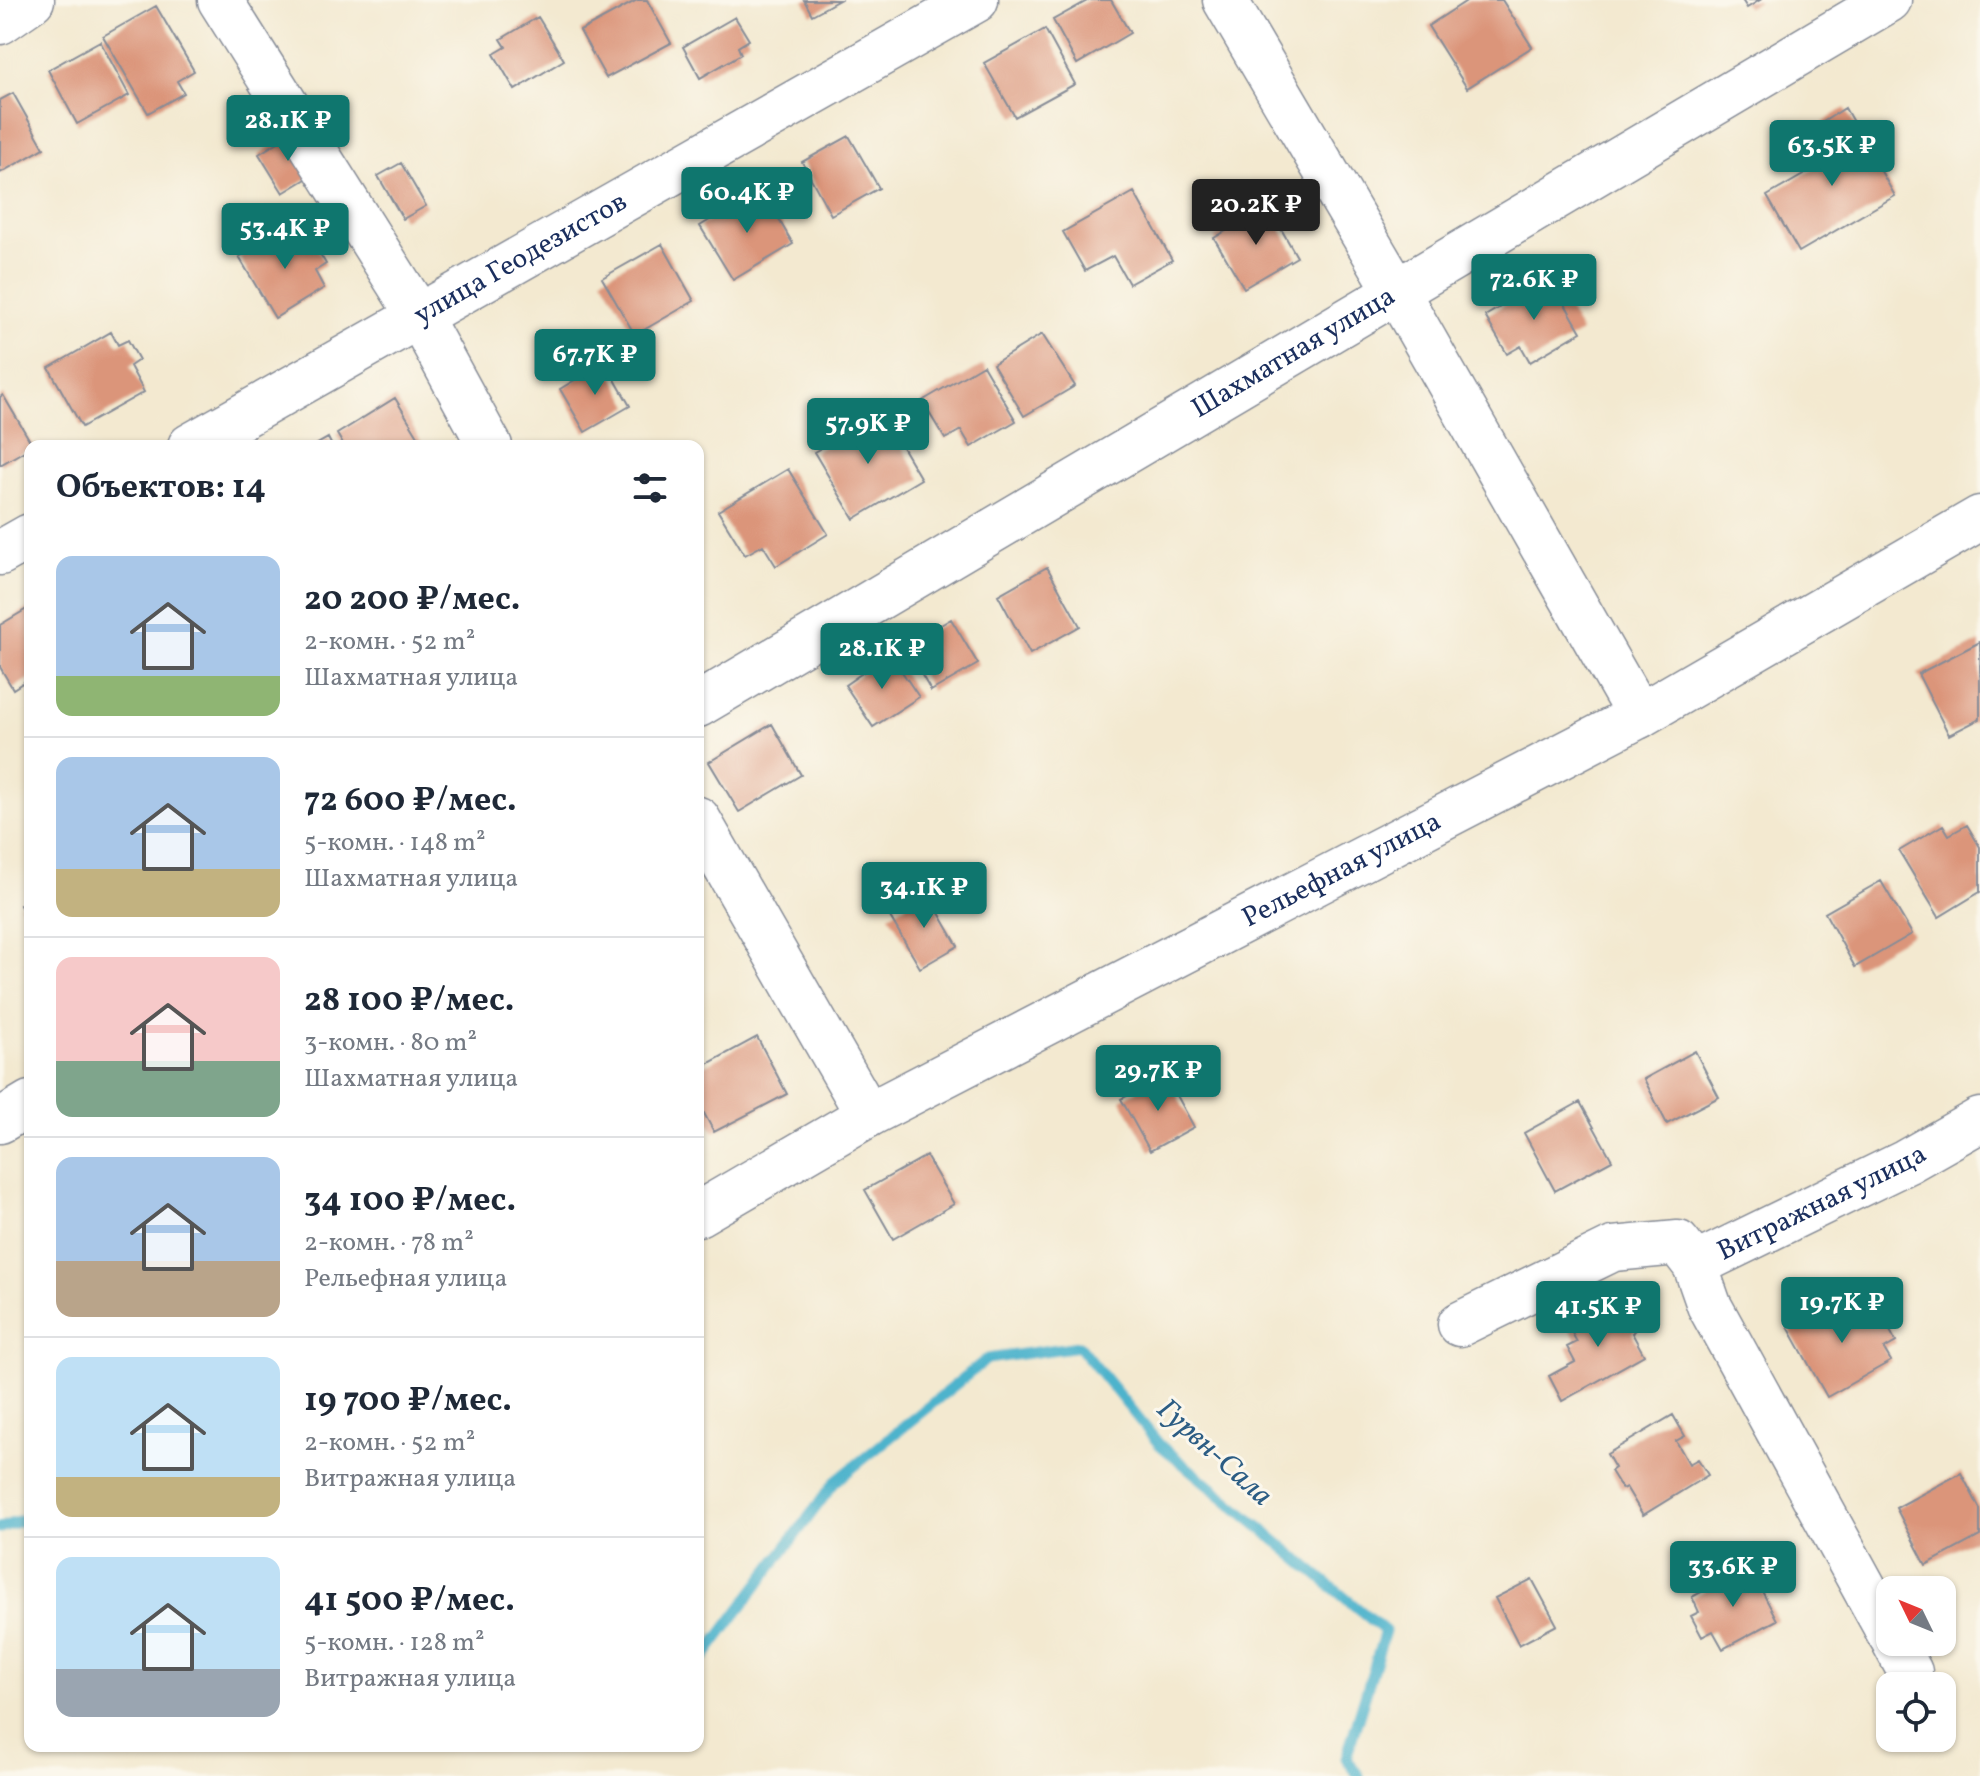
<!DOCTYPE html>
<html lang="ru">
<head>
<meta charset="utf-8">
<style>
	body { margin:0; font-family:Vollkorn,serif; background:#f2f2f3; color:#1f2937; height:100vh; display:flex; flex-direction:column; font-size:30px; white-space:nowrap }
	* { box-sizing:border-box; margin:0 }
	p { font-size:26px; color:#747a83 }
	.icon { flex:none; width:44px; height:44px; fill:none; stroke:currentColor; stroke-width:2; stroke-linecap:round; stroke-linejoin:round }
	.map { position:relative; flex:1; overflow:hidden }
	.panel { position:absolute; left:24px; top:440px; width:680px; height:1312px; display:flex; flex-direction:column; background:#fff; border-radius:16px; box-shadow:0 2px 6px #0004 }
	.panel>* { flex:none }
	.needle { width:52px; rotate:313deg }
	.buttons { position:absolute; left:1876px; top:1576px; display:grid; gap:16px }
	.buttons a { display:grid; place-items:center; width:80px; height:80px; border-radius:16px; background:#fff; box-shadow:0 2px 6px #0004; font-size:40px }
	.price { position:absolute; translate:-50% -68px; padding:0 18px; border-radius:8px; background:#0f766e; color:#fff; font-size:26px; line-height:52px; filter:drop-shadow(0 2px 4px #0008) }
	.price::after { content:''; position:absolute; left:50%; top:48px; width:24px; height:18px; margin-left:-12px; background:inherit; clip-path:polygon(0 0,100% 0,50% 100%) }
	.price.active { background:#222; color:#fff }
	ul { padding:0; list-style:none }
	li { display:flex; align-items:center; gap:24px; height:200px; padding:0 32px }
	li+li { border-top:2px solid #e0e1e3 }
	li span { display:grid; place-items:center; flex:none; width:224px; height:160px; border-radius:16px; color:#555 }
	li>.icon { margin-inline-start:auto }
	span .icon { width:96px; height:96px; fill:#fffc; stroke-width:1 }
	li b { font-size:34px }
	h2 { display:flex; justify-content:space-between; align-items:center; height:96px; padding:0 32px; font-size:34px }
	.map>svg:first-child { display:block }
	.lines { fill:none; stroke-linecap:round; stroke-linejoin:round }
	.stream { stroke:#4db3cc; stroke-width:11 }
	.building { fill:#db957a }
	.minor-casing { stroke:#878c97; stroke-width:47 }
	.minor { stroke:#fff; stroke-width:44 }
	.labels { text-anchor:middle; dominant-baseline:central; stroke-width:6; stroke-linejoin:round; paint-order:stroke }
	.street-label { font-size:28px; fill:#1b2f5e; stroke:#fbf7ec }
	.water-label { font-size:30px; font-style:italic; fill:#2c5d84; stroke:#fbf7ec }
</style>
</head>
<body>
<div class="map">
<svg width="1980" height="1776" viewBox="0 0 1980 1776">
	<rect width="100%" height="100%" fill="#fbf7ec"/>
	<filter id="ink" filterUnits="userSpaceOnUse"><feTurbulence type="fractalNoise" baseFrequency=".0125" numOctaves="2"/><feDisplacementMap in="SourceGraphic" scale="16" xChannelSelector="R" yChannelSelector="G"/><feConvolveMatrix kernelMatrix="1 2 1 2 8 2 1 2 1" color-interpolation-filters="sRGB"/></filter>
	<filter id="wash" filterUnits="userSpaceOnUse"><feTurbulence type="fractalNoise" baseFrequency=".006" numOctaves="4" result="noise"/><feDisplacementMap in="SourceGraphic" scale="32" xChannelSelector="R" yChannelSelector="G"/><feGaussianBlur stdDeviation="1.8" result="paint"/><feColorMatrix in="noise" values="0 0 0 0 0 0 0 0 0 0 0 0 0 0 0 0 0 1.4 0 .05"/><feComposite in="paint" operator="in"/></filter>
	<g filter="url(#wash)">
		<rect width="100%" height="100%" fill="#f3e9d0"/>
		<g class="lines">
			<path class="stream" d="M0 1528 30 1517
				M698 1665 835 1482 987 1359 1079 1346 1159 1444 1385 1631 1346 1758 1359 1776"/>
		</g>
		<g id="blocks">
			<path class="building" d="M637 0H647L671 43 606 78 580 31Z
				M804 0H839L812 15Z
				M1089 0H1111L1130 33 1077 64 1053 20Z
				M1468 0H1502L1532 47 1467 88 1428 26Z
				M1742 0H1760L1747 8Z
				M156 6 194 71 177 81 184 93 148 113 103 36Z
				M538 17 564 60 515 90 494 54 506 47 501 39Z
				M735 17 749 40 738 47 741 54 700 78 683 47Z
				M1045 29 1075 84 1015 117 984 63Z
				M100 41 129 95 77 124 48 70Z
				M13 93 44 148 0 173V100Z
				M1845 108 1895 196 1799 252 1767 196 1841 153 1823 122Z
				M293 133 316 173 283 193 259 154Z
				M849 136 879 188 831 215 802 162Z
				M401 163 426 206 403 219 378 176Z
				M761 189 793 244 733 280 700 226Z
				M1134 192 1172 260 1129 284 1113 256 1085 271 1063 232Z
				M1268 206 1297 257 1244 288 1214 238Z
				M290 227 299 243 308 234 326 264 315 271 324 288 275 318 239 257Z
				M662 244 694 301 635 335 602 278Z
				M1550 278 1581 332 1530 362 1521 346 1507 354 1485 316Z
				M111 332 118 345 128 340 139 360 130 366 144 392 82 427 49 368Z
				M1042 334 1075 386 1024 416 993 364Z
				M605 362 630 406 585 432 560 389Z
				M983 365 1016 421 971 447 961 430 945 439 922 401Z
				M3 395 33 446 0 465V397Z
				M395 398 424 446H344L337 434Z
				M882 413 921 479 854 519 814 452Z
				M328 438 332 446H314Z
				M788 469 828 534 776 566 763 545 745 555 718 511Z
				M1047 567 1080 626 1030 654 998 595Z
				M30 607V678L13 689 0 667V625Z
				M951 619 978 664 931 691 905 646Z
				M1980 642V719L1949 735 1918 674Z
				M890 654 919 697 873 727 845 685Z
				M772 724 801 775 739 812 709 762Z
				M1943 825 1949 835 1967 825 1980 847V892L1939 917 1899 851Z
				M1881 881 1912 934 1855 967 1825 913Z
				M927 892 958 946 920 968 889 915Z
				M30 899V922L20 905Z
				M757 1037 787 1094 714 1132 698 1102V1069Z
				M1695 1051 1719 1097 1667 1124 1644 1079Z
				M1166 1075 1194 1127 1150 1151 1121 1099Z
				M1580 1102 1612 1160 1555 1191 1524 1133Z
				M926 1156 954 1204 893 1239 865 1190Z
				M1848 1301 1856 1317 1867 1311 1874 1324 1884 1319 1896 1342 1884 1349 1891 1361 1827 1397 1788 1327 1832 1303 1834 1308Z
				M1611 1302 1616 1311 1628 1304 1640 1324 1632 1333 1644 1355 1562 1401 1549 1376 1575 1362 1567 1347 1577 1342 1568 1326Z
				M1673 1415 1685 1436 1676 1441 1689 1464 1698 1459 1708 1475 1643 1515 1626 1487 1622 1489 1611 1471 1615 1468 1607 1454Z
				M1961 1473 1980 1509V1536L1926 1565 1896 1508Z
				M1749 1566 1777 1620 1723 1649 1713 1631 1702 1637 1691 1616 1699 1612 1692 1597Z
				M1532 1579 1557 1625 1519 1645 1495 1598Z"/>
		</g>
	</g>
	<g filter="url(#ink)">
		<use href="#blocks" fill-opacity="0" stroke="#878c97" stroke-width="2"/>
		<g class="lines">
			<defs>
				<g id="minor">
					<path d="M220 0 419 316 490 446"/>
					<path d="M1225 0 1397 292 1639 716"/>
					<path d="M0 22 32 0"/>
					<path id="s1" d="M190 446 976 0"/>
					<path d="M0 553 30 536"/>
					<path id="s2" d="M698 705 1889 0"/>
					<path d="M698 819 868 1115"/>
					<path d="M0 1121 30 1103"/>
					<path id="s3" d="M698 1214 868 1115 1639 716 1980 518"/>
					<path d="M1460 1324 1613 1249 1678 1243 1695 1265"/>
					<path id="s4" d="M1890 1635 1709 1305 1695 1265 1906 1162 1980 1120"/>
					<path d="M1894 1642 1910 1672"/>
				</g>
			</defs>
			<use href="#minor" class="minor-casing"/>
			<use href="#minor" class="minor"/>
		</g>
	</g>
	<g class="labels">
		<g class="street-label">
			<text stroke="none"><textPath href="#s1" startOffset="380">улица Геодезистов</textPath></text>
			<text stroke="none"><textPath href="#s2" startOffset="692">Шахматная улица</textPath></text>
			<text stroke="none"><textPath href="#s3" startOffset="730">Рельефная улица</textPath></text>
			<text stroke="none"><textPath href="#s4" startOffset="560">Витражная улица</textPath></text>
		</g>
		<g class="water-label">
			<text transform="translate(1214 1453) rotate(42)">Гурвн-Сала</text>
		</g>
	</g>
</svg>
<div class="buttons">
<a><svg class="needle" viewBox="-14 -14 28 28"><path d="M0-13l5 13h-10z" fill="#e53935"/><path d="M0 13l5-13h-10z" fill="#747a83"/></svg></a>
<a><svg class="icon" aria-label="locate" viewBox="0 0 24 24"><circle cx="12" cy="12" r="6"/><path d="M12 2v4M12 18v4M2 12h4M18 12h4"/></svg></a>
</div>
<b class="price" style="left:288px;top:163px">28.1K ₽</b>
<b class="price" style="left:1832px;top:188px">63.5K ₽</b>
<b class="price" style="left:747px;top:235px">60.4K ₽</b>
<b class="price active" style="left:1256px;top:247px">20.2K ₽</b>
<b class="price" style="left:285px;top:271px">53.4K ₽</b>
<b class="price" style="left:1534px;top:322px">72.6K ₽</b>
<b class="price" style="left:595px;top:397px">67.7K ₽</b>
<b class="price" style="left:868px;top:466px">57.9K ₽</b>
<b class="price" style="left:882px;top:691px">28.1K ₽</b>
<b class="price" style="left:924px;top:930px">34.1K ₽</b>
<b class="price" style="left:1158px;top:1113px">29.7K ₽</b>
<b class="price" style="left:1842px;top:1345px">19.7K ₽</b>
<b class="price" style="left:1598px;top:1349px">41.5K ₽</b>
<b class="price" style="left:1733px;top:1609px">33.6K ₽</b>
<section class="panel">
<h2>Объектов: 14<svg class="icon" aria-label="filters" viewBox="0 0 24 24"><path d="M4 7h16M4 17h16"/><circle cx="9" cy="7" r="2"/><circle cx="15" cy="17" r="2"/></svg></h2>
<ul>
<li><span style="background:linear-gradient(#a9c7e8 75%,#8fb573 0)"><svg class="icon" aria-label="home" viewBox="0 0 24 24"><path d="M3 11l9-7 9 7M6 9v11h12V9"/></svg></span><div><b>20 200 ₽/мес.</b><p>2-комн. · 52 m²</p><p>Шахматная улица</p></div></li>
<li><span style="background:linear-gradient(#a9c7e8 70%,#c2b280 0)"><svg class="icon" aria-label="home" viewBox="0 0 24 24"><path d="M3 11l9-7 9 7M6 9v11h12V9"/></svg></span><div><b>72 600 ₽/мес.</b><p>5-комн. · 148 m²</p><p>Шахматная улица</p></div></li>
<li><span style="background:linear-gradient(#f6c9c9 65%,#7fa58c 0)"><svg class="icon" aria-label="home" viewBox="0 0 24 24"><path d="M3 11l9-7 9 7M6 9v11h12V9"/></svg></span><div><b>28 100 ₽/мес.</b><p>3-комн. · 80 m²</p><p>Шахматная улица</p></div></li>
<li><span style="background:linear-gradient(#a9c7e8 65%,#b9a48a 0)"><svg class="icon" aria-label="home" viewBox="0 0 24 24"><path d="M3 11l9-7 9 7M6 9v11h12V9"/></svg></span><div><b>34 100 ₽/мес.</b><p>2-комн. · 78 m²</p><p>Рельефная улица</p></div></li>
<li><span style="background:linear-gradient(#bfe0f5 75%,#c2b280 0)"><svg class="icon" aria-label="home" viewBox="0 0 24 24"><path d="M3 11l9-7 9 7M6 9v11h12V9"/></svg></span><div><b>19 700 ₽/мес.</b><p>2-комн. · 52 m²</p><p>Витражная улица</p></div></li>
<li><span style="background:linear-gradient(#bfe0f5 70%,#9aa5b1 0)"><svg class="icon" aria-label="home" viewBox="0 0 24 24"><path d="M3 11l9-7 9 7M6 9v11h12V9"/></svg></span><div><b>41 500 ₽/мес.</b><p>5-комн. · 128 m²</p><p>Витражная улица</p></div></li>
</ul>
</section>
</div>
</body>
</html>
